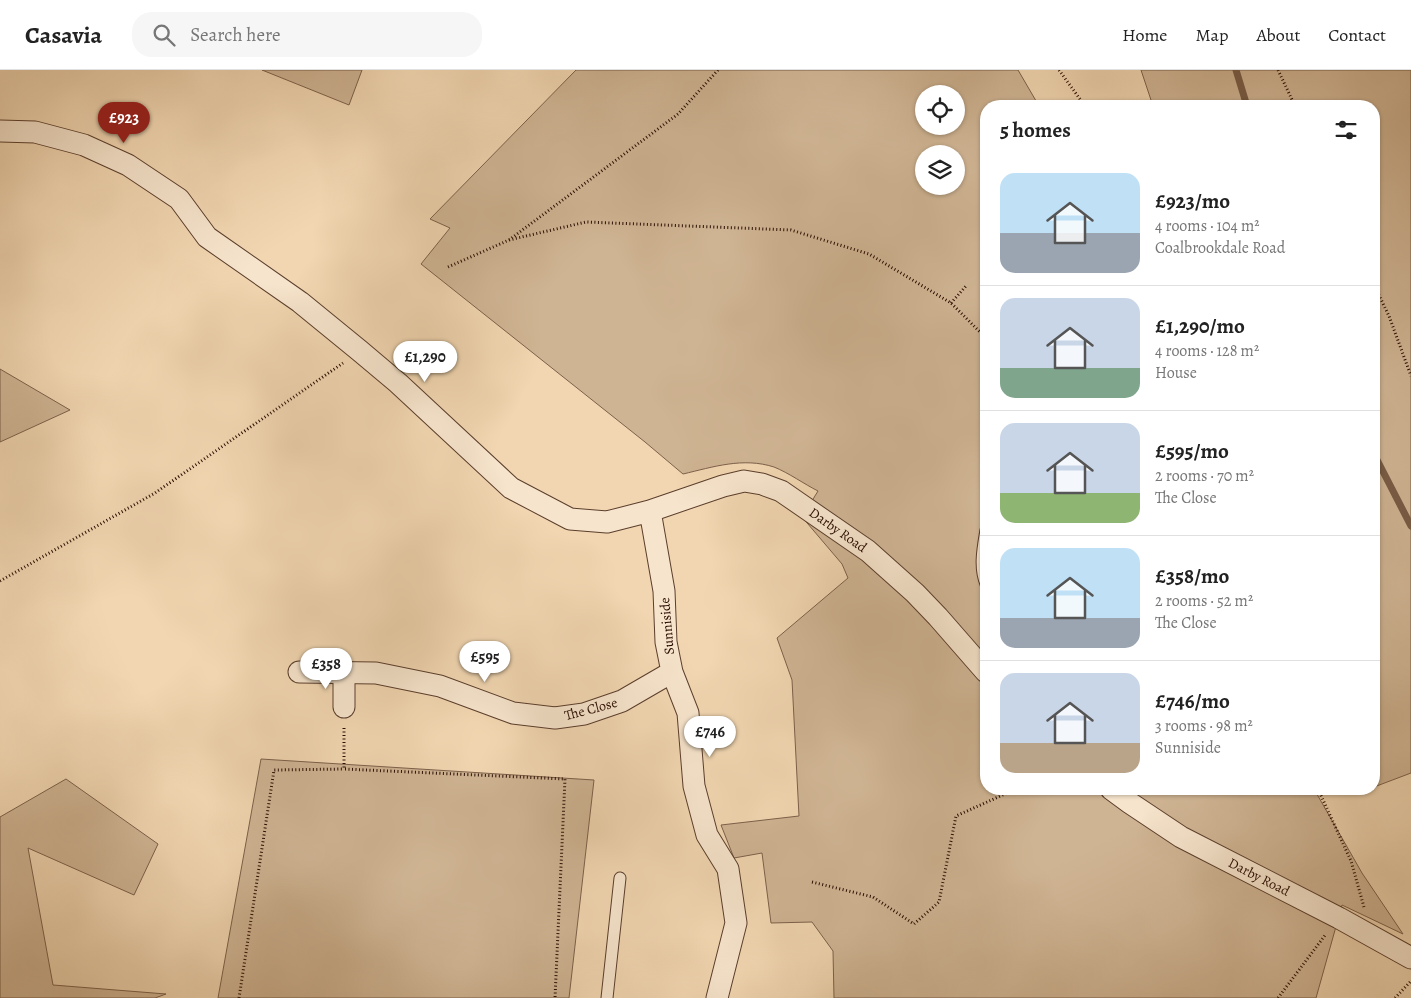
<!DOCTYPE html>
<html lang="en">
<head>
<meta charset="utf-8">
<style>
	body { margin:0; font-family:Alegreya,serif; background:#f6f6f6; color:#222; height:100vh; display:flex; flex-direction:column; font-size:19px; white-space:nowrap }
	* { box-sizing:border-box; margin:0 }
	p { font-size:16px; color:#767676 }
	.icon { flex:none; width:28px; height:28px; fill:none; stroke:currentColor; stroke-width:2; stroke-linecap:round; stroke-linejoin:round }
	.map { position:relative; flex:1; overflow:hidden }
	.details { position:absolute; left:980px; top:30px; width:400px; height:695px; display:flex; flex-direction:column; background:#fff; border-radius:20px; box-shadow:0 1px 4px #0004 }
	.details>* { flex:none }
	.fabs { position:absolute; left:915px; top:15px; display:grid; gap:10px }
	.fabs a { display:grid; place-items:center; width:50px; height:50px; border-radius:50%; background:#fff; box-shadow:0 1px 4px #0004; font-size:25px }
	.price { position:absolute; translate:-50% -42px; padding:0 11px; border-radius:18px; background:#fff; color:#222; font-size:16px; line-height:32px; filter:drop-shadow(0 1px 2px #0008) }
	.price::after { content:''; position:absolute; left:50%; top:30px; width:15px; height:11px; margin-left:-8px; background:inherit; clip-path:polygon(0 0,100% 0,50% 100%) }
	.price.active { background:#8f2418; color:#fff }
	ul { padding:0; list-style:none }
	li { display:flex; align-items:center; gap:15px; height:125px; padding:0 20px }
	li+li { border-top:1px solid #e0e0e0 }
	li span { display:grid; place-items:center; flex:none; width:140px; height:100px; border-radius:15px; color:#555 }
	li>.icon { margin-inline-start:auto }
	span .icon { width:60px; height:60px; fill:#fffc; stroke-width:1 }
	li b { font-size:21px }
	h2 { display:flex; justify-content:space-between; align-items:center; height:60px; padding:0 20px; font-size:21px }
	header { display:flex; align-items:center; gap:30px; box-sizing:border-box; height:70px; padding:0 25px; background:#fff; border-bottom:1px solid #e0e0e0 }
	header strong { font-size:24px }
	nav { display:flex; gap:28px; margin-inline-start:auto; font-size:18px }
	.search { width:350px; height:45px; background:#f6f6f6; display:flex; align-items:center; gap:12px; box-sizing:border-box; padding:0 18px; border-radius:20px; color:#767676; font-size:19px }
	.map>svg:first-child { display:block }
	.green { fill:#cfb493; stroke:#7c604a; fill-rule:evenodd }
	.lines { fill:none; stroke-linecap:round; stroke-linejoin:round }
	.stream { stroke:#785c46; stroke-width:7 }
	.service-casing { stroke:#5b3e2c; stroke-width:13 }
	.minor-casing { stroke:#5b3e2c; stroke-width:23 }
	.path { stroke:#290c00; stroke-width:3; stroke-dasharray:1 2.5; stroke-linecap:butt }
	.service { stroke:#f6e4cc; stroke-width:11 }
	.minor { stroke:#f6e4cc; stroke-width:21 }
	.labels { text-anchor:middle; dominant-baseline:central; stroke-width:4; stroke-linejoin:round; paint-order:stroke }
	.street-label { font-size:14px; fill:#290c00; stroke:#f6e4cc }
</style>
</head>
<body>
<header>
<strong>Casavia</strong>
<div class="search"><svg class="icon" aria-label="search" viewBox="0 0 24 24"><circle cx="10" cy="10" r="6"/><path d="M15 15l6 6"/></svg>Search here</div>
<nav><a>Home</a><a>Map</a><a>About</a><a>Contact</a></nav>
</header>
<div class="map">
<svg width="1411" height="928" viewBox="0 0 1411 928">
	<rect width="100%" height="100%" fill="#f1d6b1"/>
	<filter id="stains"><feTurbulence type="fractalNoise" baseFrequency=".004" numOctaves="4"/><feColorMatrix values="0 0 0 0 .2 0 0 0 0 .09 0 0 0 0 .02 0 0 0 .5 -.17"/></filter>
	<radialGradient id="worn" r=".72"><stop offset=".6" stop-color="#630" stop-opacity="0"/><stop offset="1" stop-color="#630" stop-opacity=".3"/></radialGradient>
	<path class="green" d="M262 0H362L349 35Z
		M576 0H1018L1039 36H986V719H1314L1362 803 1403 864 1342 835 1316 928H834L833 881 812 852 771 853 762 783 734 788 721 755 799 746 792 610 777 568 848 508 842 494 802 447 818 421C804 414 789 403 774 397 743 387 713 397 683 404L645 372 421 194 450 158 430 149ZM924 24H956V56H924ZM924 84H956V116H924Z
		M1141 0H1411V703L1374 717V36H1153Z
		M0 299 70 340 0 372Z
		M261 689 594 710 569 928H218Z
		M66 709 158 774 134 825 28 778 53 915 166 924 155 928H0V747Z"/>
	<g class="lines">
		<path class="stream" d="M1236 0 1247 36
			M1374 384 1411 456"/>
		<defs>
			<path id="service" d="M986 460C983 478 979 497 986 514
				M607 928 620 808"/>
			<path id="minor" d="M0 61 35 62 84 75 128 95 179 129 207 167 300 232 360 281 398 313 511 418 570 449 607 452 650 441 723 416 744 411 762 414 781 421 868 481 915 523 938 547 986 602
				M650 441 664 521 666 572 672 602 688 643 694 716 707 765 728 799 736 853 717 928
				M299 602 376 603 440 616 513 643 555 648 584 644 622 631 672 602
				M344 603V637
				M1111 719 1130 733 1181 767 1339 848 1411 888"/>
		</defs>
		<use href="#service" class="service-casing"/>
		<use href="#minor" class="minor-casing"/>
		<path class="path" d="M1059 0 1085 36
			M1278 0 1295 36
			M509 170 586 152 791 160 869 184 951 233 982 264 986 272
			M448 197 509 170 678 44 718 0
			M1374 215 1389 246 1411 306
			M951 233 966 216
			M0 511 155 423 343 293
			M344 658V699L565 709 555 928
			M1318 719 1351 791 1364 837
			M812 812 873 827 914 854 939 832 956 746 1016 719
			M239 928 274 700 344 699
			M1278 928 1326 864
			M1395 928 1411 911"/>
		<use href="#service" class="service"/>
		<use href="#minor" class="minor"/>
	</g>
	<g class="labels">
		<g class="street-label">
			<text transform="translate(838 460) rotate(35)">Darby Road</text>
			<text transform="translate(667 556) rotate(-95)">Sunniside</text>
			<text transform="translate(591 639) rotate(-15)">The Close</text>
			<text transform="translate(1259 807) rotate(27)">Darby Road</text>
		</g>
	</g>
	<rect width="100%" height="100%" filter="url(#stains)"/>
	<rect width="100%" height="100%" fill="url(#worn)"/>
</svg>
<div class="fabs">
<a><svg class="icon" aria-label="locate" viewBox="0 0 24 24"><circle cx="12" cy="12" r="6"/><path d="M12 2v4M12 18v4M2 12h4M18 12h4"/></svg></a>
<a><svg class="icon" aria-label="layers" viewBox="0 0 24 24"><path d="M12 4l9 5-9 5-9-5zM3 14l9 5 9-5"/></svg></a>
</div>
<b class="price active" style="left:124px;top:74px">£923</b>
<b class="price" style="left:425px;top:313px">£1,290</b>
<b class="price" style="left:485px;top:613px">£595</b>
<b class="price" style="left:326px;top:620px">£358</b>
<b class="price" style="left:710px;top:688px">£746</b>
<section class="details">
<h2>5 homes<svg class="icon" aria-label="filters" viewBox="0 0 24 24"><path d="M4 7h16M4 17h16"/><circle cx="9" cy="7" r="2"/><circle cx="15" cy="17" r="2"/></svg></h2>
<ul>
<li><span style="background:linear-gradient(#bfe0f5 60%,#9aa5b1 0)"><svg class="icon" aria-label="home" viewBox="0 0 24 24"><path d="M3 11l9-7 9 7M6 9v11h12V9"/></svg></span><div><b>£923/mo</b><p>4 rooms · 104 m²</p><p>Coalbrookdale Road</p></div></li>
<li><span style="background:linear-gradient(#c9d6e8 70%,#7fa58c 0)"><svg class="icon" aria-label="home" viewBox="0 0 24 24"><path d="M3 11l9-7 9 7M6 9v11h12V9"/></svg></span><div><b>£1,290/mo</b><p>4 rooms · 128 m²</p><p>House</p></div></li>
<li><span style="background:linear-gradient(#c9d6e8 70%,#8fb573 0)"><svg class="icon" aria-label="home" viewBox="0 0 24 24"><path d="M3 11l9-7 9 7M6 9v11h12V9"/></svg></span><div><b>£595/mo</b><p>2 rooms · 70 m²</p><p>The Close</p></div></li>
<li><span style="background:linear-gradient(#bfe0f5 70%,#9aa5b1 0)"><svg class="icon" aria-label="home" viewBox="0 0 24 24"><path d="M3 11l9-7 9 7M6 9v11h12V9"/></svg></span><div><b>£358/mo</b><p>2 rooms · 52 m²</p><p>The Close</p></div></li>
<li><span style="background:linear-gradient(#c9d6e8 70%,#b9a48a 0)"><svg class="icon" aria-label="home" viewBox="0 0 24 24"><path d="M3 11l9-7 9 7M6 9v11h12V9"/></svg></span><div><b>£746/mo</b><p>3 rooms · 98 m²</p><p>Sunniside</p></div></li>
</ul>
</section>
</div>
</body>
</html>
